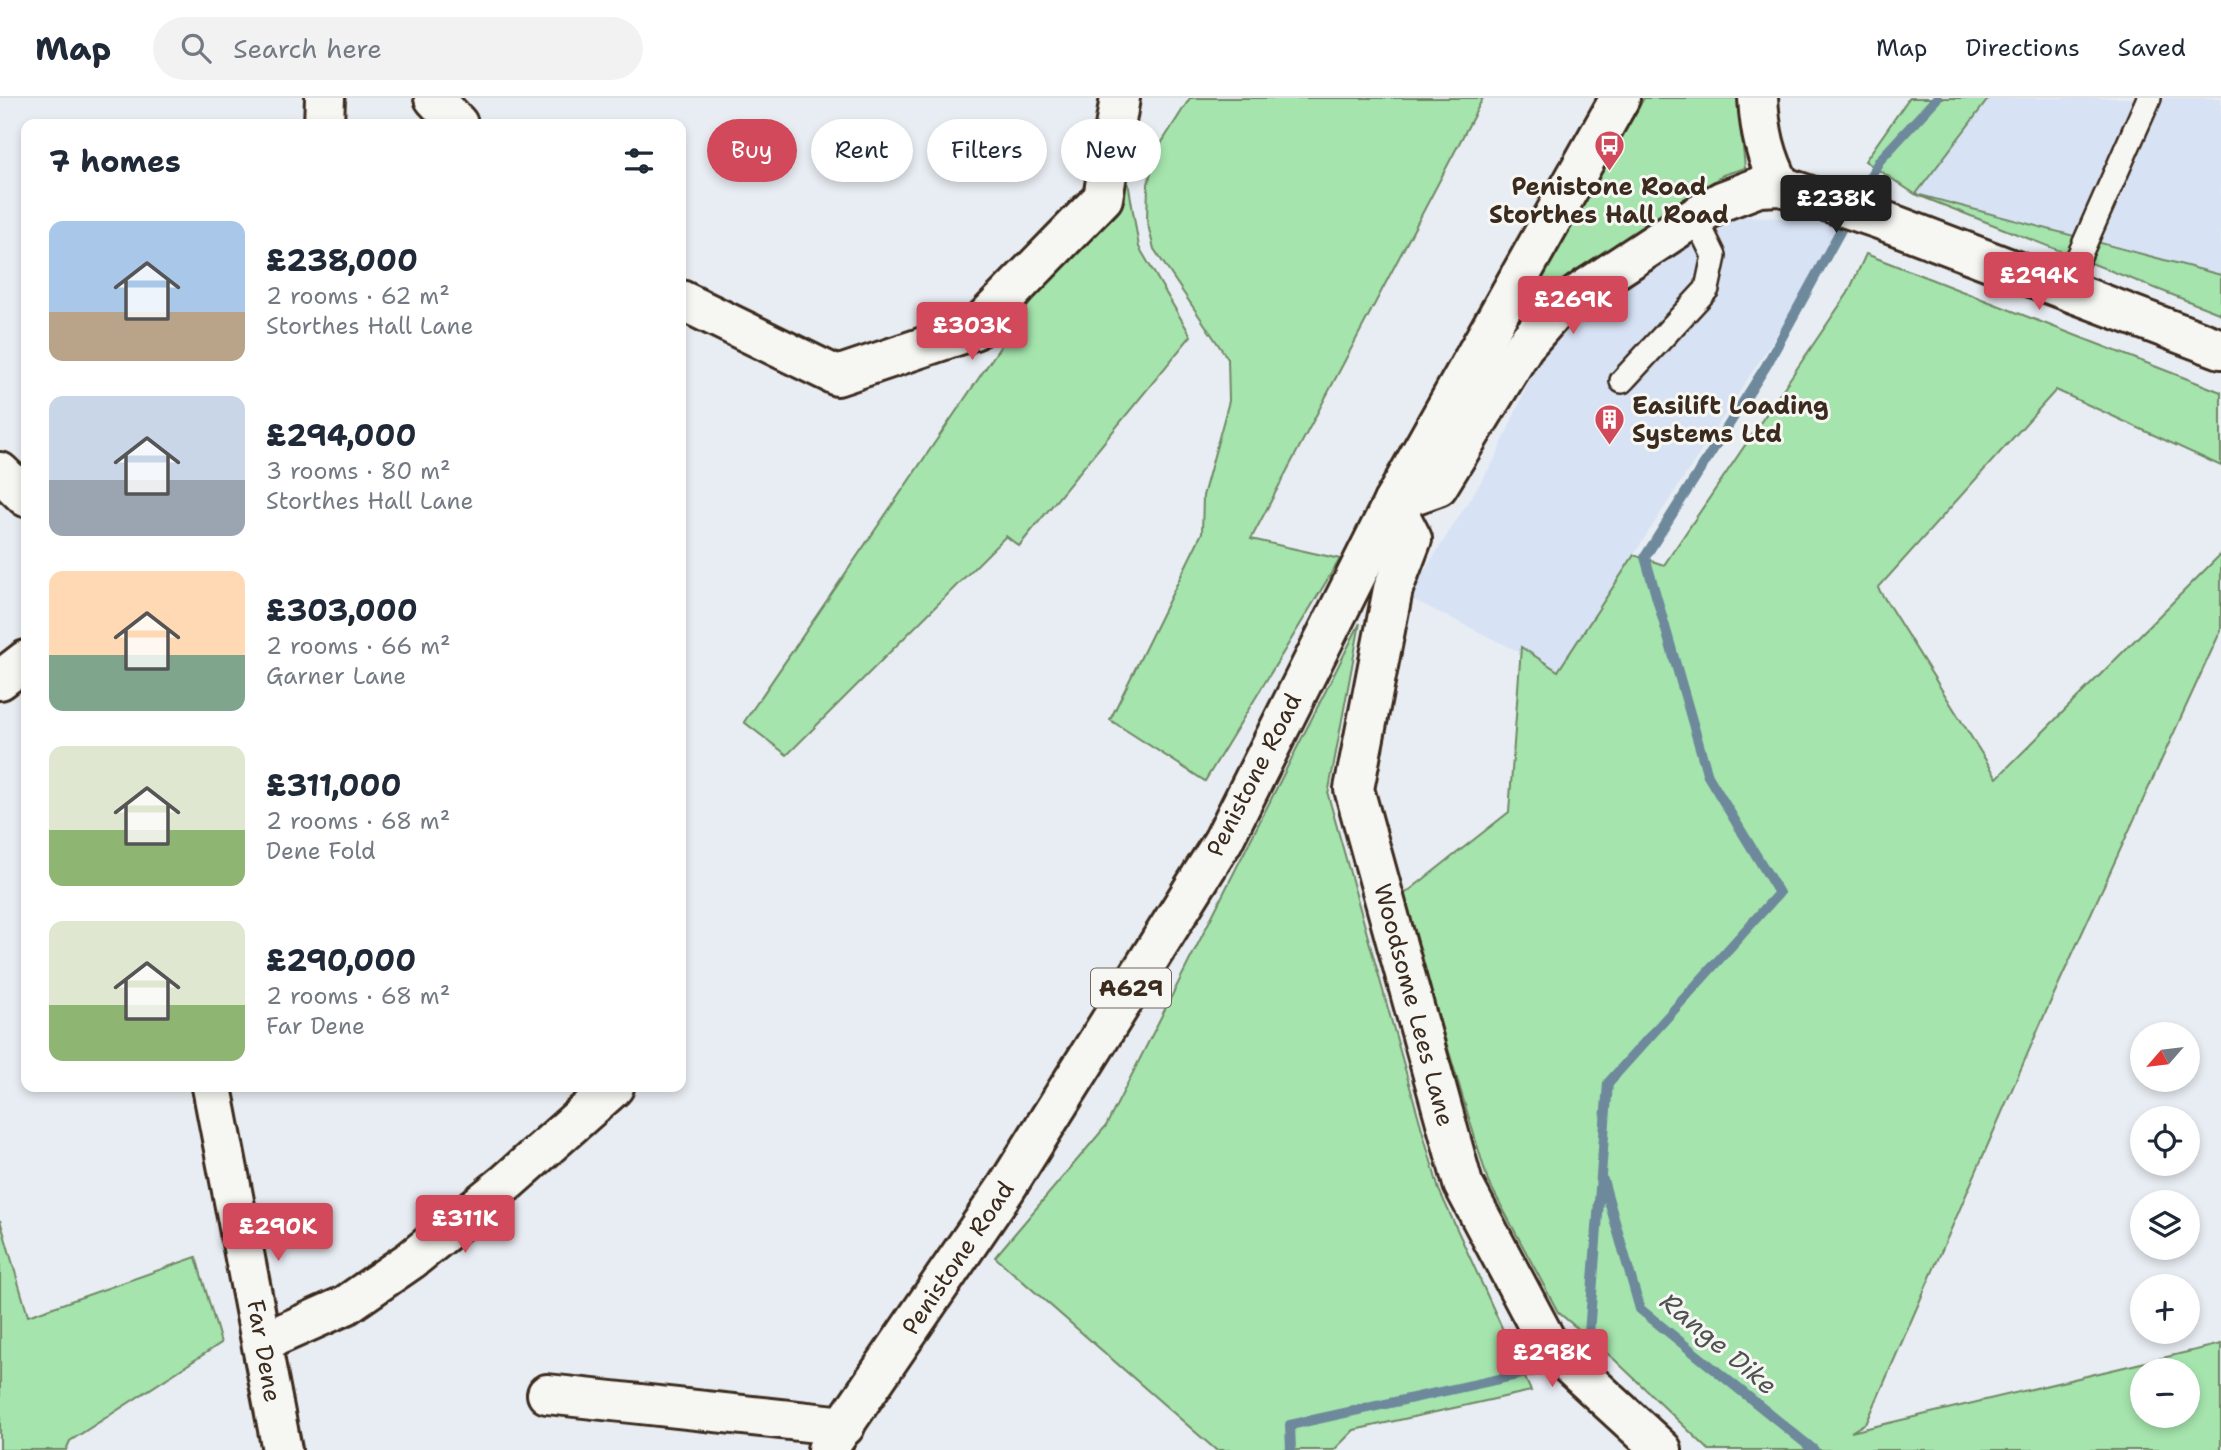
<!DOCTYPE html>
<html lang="en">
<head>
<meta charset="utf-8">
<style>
	body { margin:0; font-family:"Shantell Sans",sans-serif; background:#f2f2f3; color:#1f2937; height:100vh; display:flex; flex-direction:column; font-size:26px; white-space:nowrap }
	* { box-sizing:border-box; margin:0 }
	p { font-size:23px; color:#747a83 }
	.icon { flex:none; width:38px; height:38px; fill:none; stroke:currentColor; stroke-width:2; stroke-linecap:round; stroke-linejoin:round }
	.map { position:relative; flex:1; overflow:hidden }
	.drawer { position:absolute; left:21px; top:21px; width:665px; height:973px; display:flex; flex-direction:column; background:#fff; border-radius:14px; box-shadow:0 4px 10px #0003 }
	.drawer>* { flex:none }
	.banner { position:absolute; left:707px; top:21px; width:665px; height:63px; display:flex; gap:14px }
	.needle { width:46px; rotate:242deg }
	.controls { position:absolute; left:2130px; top:924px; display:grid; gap:14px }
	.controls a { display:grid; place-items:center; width:70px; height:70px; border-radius:50%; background:#fff; box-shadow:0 4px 10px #0003; font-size:35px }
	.price { position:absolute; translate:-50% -60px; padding:0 16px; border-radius:7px; background:#d1495b; color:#fff; font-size:23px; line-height:46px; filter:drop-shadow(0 2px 4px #0008) }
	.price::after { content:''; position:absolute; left:50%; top:42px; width:21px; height:16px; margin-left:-10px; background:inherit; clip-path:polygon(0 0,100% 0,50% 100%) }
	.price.active { background:#222; color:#fff }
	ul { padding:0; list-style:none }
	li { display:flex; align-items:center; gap:21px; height:175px; padding:0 28px }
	li span { display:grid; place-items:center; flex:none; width:196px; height:140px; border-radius:14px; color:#555 }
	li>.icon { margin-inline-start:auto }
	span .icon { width:84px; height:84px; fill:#fffc; stroke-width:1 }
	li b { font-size:30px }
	h2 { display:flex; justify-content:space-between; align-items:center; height:84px; padding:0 28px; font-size:30px }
	.chip { padding:0 24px; border-radius:32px; background:#fff; box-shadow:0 4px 10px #0003; font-size:24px; line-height:63px }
	.chip.active { background:#d1495b; color:#fff }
	header { display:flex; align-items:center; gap:42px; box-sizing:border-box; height:98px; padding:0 35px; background:#fff; border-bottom:2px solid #e0e1e3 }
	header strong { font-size:33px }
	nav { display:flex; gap:38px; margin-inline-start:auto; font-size:24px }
	.search { width:490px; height:63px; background:#f2f2f3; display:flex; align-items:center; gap:18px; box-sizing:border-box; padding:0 24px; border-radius:38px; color:#747a83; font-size:26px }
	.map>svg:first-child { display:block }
	.built { fill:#d7e2f4 }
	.green { fill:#a5e4ad; stroke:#708766; stroke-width:2; fill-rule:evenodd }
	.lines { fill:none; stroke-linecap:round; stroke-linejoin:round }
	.stream { stroke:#6d899b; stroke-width:10 }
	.lane-casing { stroke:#3b2a1e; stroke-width:28 }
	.street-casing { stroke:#3b2a1e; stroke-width:44 }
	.secondary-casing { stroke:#3b2a1e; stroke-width:44 }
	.highway-casing { stroke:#3b2a1e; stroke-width:44 }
	.lane { stroke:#f6f6f2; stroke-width:23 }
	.street { stroke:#f6f6f2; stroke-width:38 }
	.secondary { stroke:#f6f6f2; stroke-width:38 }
	.highway { stroke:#f6f6f2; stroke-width:38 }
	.labels { text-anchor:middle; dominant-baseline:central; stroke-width:6; stroke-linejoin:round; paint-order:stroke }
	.shield { fill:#f6f6f2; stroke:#73675e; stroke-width:2 }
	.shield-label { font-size:23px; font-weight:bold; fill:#3b2a1e }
	.poi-label { font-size:24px; font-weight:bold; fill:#3b2a1e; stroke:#f6f6f2 }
	.street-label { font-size:24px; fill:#3b2a1e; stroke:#f6f6f2 }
	.water-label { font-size:26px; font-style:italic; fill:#505252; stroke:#f6f6f2 }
</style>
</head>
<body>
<header>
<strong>Map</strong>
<div class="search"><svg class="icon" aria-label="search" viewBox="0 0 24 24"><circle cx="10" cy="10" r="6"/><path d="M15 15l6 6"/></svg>Search here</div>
<nav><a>Map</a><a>Directions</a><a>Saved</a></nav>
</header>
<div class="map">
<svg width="2221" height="1352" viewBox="0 0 2221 1352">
	<rect width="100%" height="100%" fill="#e8edf3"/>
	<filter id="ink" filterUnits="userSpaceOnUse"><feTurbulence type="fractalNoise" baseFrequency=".0143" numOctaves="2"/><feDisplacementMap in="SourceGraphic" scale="14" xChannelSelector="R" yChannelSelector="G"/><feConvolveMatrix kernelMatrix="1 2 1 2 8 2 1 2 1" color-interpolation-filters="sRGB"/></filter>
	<g filter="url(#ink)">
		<path class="built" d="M1989 0H2221V177L1915 96Z
			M1728 117 1850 124 1558 573 1408 499 1494 363 1546 245 1579 216Z"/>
		<path class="green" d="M1190 0H1483L1251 441 1340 461 1205 683 1110 622 1202 435 1203 398 1229 303 1228 261 1154 151 1147 123 1148 86 1157 52Z
			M1644 0H1738L1745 70 1723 77 1536 204 1512 230Z
			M1909 0H1989L1916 96 2221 177V216L1915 96 1865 63Z
			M1125 66 1139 149 1191 238 1019 448 1006 438 787 657 744 624Z
			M1866 156 2221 294V368L2056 292 1878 490 1997 680 2221 456V532L2044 918 1867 1324 1851 1334 2221 1246V1352H1709L1615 1262 1558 1214 1488 1083 1402 798 1509 714 1521 549 1558 573 1634 457 1664 467 1848 195ZM2142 1272H2188V1318H2142Z
			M1360 525 1328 697 1439 1092 1531 1293 1354 1332 1334 1352H1216L995 1159 1106 1028Z
			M0 1122 28 1218 196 1159 221 1245 70 1343 66 1352H0Z"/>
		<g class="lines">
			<path class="stream" d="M1856 105 1879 63 1937 0
				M1603 1082 1640 1211 1814 1352
				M1578 1264 1587 1262 1608 985 1779 795 1708 678 1645 459 1766 268 1848 119
				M1291 1352 1290 1327 1559 1268"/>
			<defs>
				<path id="lane" d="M2064 192 2149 0
					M1622 283 1707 191 1714 158 1695 119"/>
				<path id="street" d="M434 0 458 26
					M1758 0C1760 33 1765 58 1781 88
					M681 202 837 278 974 232 1103 100 1120 0
					M0 374 26 399
					M1393 404 1412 441 1393 491 1354 691 1463 1086 1549 1248 1662 1352
					M0 582 26 562
					M263 1244 346 1207 411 1162 507 1084 614 989
					M547 1296 845 1328"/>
				<path id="secondary" d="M324 26 325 0
					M1393 404 1438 388 1524 248 1552 216 1584 192 1695 119 1722 103 1759 89 1781 88 1879 121 2221 251
					M212 989 282 1352"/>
				<path id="highway" d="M827 1352 1006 1090 1223 743 1393 404 1620 0"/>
			</defs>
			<use href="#lane" class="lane-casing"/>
			<use href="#street" class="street-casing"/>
			<use href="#secondary" class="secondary-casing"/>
			<use href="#highway" class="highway-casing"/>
			<use href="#lane" class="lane"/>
			<use href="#street" class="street"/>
			<use href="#secondary" class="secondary"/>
			<use href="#highway" class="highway"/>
		</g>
	</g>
	<defs>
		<symbol id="bus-pin" viewBox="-11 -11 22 30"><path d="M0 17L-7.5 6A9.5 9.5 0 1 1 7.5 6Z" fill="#d1495b" stroke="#f6f6f2"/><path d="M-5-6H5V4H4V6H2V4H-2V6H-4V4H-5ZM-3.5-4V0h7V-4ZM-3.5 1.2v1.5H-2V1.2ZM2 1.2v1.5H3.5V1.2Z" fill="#fff"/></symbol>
		<symbol id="building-pin" viewBox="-11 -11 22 30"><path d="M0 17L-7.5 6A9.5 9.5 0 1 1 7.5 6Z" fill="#d1495b" stroke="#f6f6f2"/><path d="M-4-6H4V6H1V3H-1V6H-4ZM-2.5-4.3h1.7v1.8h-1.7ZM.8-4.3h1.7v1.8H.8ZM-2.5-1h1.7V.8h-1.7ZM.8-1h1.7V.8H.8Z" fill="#fff"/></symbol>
	</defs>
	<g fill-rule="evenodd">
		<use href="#bus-pin" x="1592" y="30" width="35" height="47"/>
		<use href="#building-pin" x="1592" y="304" width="35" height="47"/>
	</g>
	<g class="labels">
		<rect class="shield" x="1091" y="870.5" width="80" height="39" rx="5"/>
		<g class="shield-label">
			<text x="1131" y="890">A629</text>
		</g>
		<g class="poi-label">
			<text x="1609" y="89">Penistone Road<tspan x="1609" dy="28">Storthes Hall Road</tspan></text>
			<text x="1632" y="308" text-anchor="start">Easilift Loading<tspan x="1632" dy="28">Systems Ltd</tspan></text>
		</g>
		<g class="street-label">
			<text transform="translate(1254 677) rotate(-63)">Penistone Road</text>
			<text transform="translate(1414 907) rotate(75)">Woodsome Lees Lane</text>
			<text transform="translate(958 1160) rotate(-56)">Penistone Road</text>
			<text transform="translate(264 1253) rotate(80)">Far Dene</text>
		</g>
		<g class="water-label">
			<text transform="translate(1719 1245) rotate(40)">Range Dike</text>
		</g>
	</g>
</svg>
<div class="controls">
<a><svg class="needle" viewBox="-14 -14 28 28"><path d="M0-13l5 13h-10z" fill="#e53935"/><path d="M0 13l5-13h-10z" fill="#747a83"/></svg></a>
<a><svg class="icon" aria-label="locate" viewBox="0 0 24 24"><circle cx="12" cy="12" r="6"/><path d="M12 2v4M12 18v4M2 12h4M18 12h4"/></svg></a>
<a><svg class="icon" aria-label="layers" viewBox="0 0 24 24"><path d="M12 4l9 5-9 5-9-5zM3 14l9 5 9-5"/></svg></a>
<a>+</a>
<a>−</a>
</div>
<b class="price active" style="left:1836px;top:137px">£238K</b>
<b class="price" style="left:2039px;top:214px">£294K</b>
<b class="price" style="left:1573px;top:238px">£269K</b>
<b class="price" style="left:972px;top:264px">£303K</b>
<b class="price" style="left:465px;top:1157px">£311K</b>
<b class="price" style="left:278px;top:1165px">£290K</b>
<b class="price" style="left:1552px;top:1291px">£298K</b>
<div class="banner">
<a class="chip active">Buy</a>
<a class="chip">Rent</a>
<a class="chip">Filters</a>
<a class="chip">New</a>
</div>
<section class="drawer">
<h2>7 homes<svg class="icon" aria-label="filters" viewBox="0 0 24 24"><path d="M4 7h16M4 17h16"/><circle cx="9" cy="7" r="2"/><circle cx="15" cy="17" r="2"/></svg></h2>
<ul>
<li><span style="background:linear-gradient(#a9c7e8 65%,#b9a48a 0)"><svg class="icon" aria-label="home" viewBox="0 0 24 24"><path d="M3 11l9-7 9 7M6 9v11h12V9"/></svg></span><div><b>£238,000</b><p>2 rooms · 62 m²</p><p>Storthes Hall Lane</p></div></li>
<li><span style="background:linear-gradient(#c9d6e8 60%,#9aa5b1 0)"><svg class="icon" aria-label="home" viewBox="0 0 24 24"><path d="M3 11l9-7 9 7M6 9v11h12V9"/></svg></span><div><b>£294,000</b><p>3 rooms · 80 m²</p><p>Storthes Hall Lane</p></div></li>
<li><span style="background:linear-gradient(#ffd9b3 60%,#7fa58c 0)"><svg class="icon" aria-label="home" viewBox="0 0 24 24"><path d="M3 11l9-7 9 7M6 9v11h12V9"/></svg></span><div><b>£303,000</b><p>2 rooms · 66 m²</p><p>Garner Lane</p></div></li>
<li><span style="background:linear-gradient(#dfe7d0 60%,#8fb573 0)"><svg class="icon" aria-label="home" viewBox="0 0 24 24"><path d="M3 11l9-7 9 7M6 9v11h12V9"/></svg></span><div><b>£311,000</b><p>2 rooms · 68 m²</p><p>Dene Fold</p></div></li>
<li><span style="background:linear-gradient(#dfe7d0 60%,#8fb573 0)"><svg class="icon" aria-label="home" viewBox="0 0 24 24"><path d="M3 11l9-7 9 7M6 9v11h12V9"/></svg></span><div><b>£290,000</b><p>2 rooms · 68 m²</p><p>Far Dene</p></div></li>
</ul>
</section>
</div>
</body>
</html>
